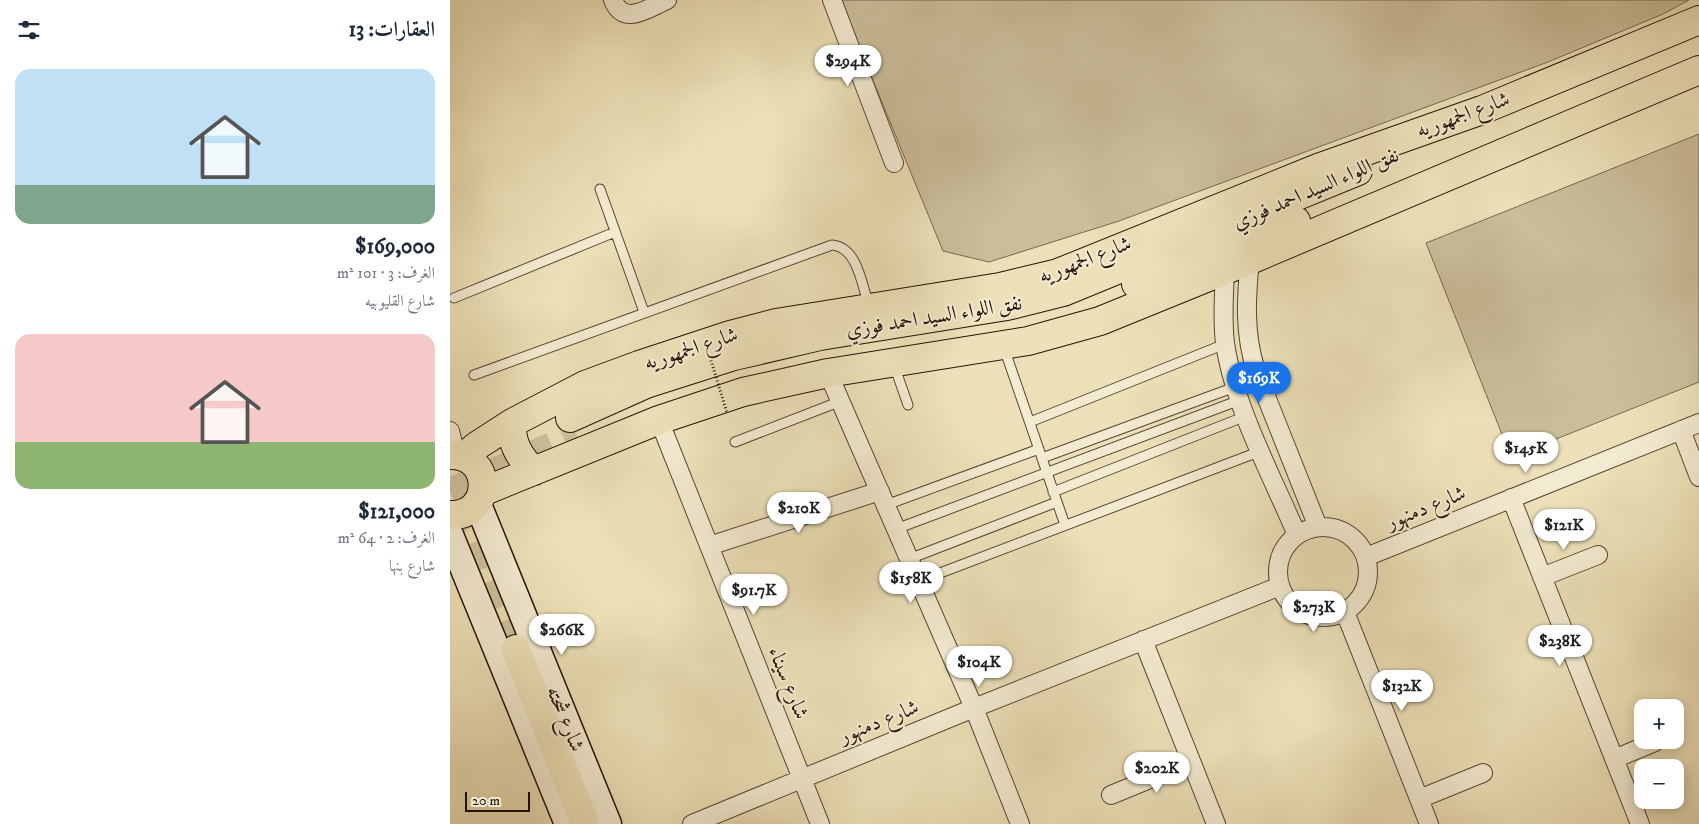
<!DOCTYPE html>
<html lang="ar">
<head>
<meta charset="utf-8">
<style>
	body { margin:0; font-family:"IM FELL DW Pica",Amiri,serif; background:#f6f6f7; color:#1f2937; direction:rtl; height:100vh; display:flex; flex-direction:column; font-size:19px; white-space:nowrap }
	* { box-sizing:border-box; margin:0 }
	p { font-size:16px; color:#747a83 }
	.icon { flex:none; width:28px; height:28px; fill:none; stroke:currentColor; stroke-width:2; stroke-linecap:round; stroke-linejoin:round }
	.map { position:relative; flex:1; overflow:hidden; direction:ltr }
	.drawer { display:flex; flex-direction:column; background:#fff; width:450px }
	.drawer>* { flex:none }
	.buttons { position:absolute; left:1184px; top:699px; display:grid; gap:10px }
	.buttons a { display:grid; place-items:center; width:50px; height:50px; border-radius:10px; background:#fff; box-shadow:0 2px 12px #0003; font-size:25px }
	.scale { position:absolute; left:15px; bottom:12px; width:65px; box-sizing:border-box; padding-left:5px; border:2px solid #231307; border-top:0; font-size:14px; line-height:18px; white-space:nowrap; color:#231307; -webkit-text-stroke:4px #f3ebd1; paint-order:stroke }
	.price { position:absolute; translate:-50% -42px; padding:0 11px; border-radius:18px; background:#fff; color:#222; font-size:16px; line-height:32px; filter:drop-shadow(0 1px 2px #0008) }
	.price::after { content:''; position:absolute; left:50%; top:30px; width:15px; height:11px; margin-left:-8px; background:inherit; clip-path:polygon(0 0,100% 0,50% 100%) }
	.price.on { background:#1a73e8; color:#fff }
	ul { padding:0; list-style:none }
	li { display:grid; align-content:center; gap:10px; height:265px; padding:0 15px }
	li span { display:grid; place-items:center; height:155px; border-radius:15px; color:#555 }
	li>.icon { margin-inline-start:auto }
	span .icon { width:90px; height:90px; fill:#fffc; stroke-width:1 }
	li b { font-size:21px }
	h2 { display:flex; justify-content:space-between; align-items:center; height:60px; padding:0 15px; font-size:21px }
	main { display:flex; flex:1; min-height:0 }
	.map>svg:first-child { display:block }
	.green { fill:#cbbd9a; stroke:#776850 }
	.lines { fill:none; stroke-linecap:round; stroke-linejoin:round }
	.highway-tunnel { stroke:#cfc19d; stroke-width:28; stroke-dasharray:28 14; stroke-linecap:butt }
	.lane-casing { stroke:#564633; stroke-width:11 }
	.street-casing { stroke:#564633; stroke-width:20 }
	.secondary-casing { stroke:#231307; stroke-width:29 }
	.highway-casing { stroke:#231307; stroke-width:30 }
	.lane { stroke:#f3ebd1; stroke-width:9 }
	.street { stroke:#f3ebd1; stroke-width:18 }
	.secondary { stroke:#f3ebd1; stroke-width:26 }
	.highway { stroke:#ede0b8; stroke-width:28 }
	.path-bridge { stroke:#231307; stroke-width:3; stroke-dasharray:1 2.5; stroke-linecap:butt }
	.labels { text-anchor:middle; dominant-baseline:central; stroke-width:4; stroke-linejoin:round; paint-order:stroke }
	.street-label { font-size:21px; fill:#231307; stroke:#f3ebd1 }
</style>
</head>
<body>
<main>
<div class="map">
<svg width="1249" height="824" viewBox="0 0 1249 824">
	<rect width="100%" height="100%" fill="#ede0b8"/>
	<filter id="stains"><feTurbulence type="fractalNoise" baseFrequency=".004" numOctaves="4"/><feColorMatrix values="0 0 0 0 .2 0 0 0 0 .09 0 0 0 0 .02 0 0 0 .5 -.17"/></filter>
	<radialGradient id="worn" r=".72"><stop offset=".6" stop-color="#630" stop-opacity="0"/><stop offset="1" stop-color="#630" stop-opacity=".3"/></radialGradient>
	<path class="green" d="M390 0H1239L1213 14 1098 62 669 221 539 262 493 251Z
		M1249 134V382L1061 457 976 243Z"/>
	<g class="lines">
		<path class="highway-tunnel" d="M0 492 127 435
			M0 508 18 531 66 649"/>
		<defs>
			<path id="lane" d="M150 189 194 312
				M4 298 165 232
				M554 348 615 525
				M444 365 458 405
				M24 375 382 245C408 247 412 286 419 306
				M580 422 775 344
				M285 442 391 401
				M592 458 785 387
				M603 492 796 416
				M436 505 589 449
				M446 529 790 400
				M459 559 607 502
				M469 581 811 451"/>
			<path id="street" d="M163 0C174 27 198 8 217 0
				M382 0 444 163
				M800 260C796 299 794 333 806 371L868 527
				M775 270C774 295 772 319 775 343 784 406 822 476 847 535
				M378 373 524 708 570 824
				M209 420 370 824
				M1231 430 1249 477
				M0 431 6 455
				M1061 498 1190 824
				M828 572a45 45 0 1 1 90 0a45 45 0 1 1-90 0Z
				M259 546 430 491
				M916 557 1249 423
				M1092 577 1148 555
				M895 612 979 824
				M693 640 766 824
				M1164 759 1205 742
				M661 795 741 762
				M969 799 1033 773
				M242 824 524 708 830 586"/>
			<path id="secondary" d="M27 502 158 824
				M0 535 118 824"/>
			<path id="highway" d="M686 284 846 221
				M120 418 196 384 284 356 370 336 557 306 613 292 908 171
				M62 423C61 443 69 457 84 471
				M0 455C44 454 43 517 0 515
				M13 457 28 445 62 423 135 385 189 365 280 335 326 323 550 287 608 273 868 168 1032 110 1249 20
				M32 492 209 420 293 392 378 373 578 341 650 321 800 260 1249 70
				M66 649 135 824"/>
		</defs>
		<use href="#lane" class="lane-casing"/>
		<use href="#street" class="street-casing"/>
		<use href="#secondary" class="secondary-casing"/>
		<use href="#highway" class="highway-casing"/>
		<use href="#lane" class="lane"/>
		<use href="#street" class="street"/>
		<use href="#secondary" class="secondary"/>
		<use href="#highway" class="highway"/>
		<path class="path-bridge" d="M260 357 277 413"/>
	</g>
	<g class="labels">
		<g class="street-label">
			<text transform="translate(1013 115) rotate(-20)">شارع الجمهوريه</text>
			<text transform="translate(866 189) rotate(-23)">نفق اللواء السيد احمد فوزي</text>
			<text transform="translate(635 260) rotate(-21)">شارع الجمهوريه</text>
			<text transform="translate(484 317) rotate(-9)">نفق اللواء السيد احمد فوزي</text>
			<text transform="translate(241 349) rotate(-18)">شارع الجمهوريه</text>
			<text transform="translate(976 508) rotate(-22)">شارع دمنهور</text>
			<text transform="translate(338 683) rotate(68)">شارع سيناء</text>
			<text transform="translate(115 719) rotate(68)">شارع شحته</text>
			<text transform="translate(429 722) rotate(-22)">شارع دمنهور</text>
		</g>
	</g>
	<rect width="100%" height="100%" filter="url(#stains)"/>
	<rect width="100%" height="100%" fill="url(#worn)"/>
</svg>
<div class="buttons">
<a>+</a>
<a>−</a>
</div>
<div class="scale">20 m</div>
<b class="price" style="left:398px;top:87px">$294K</b>
<b class="price on" style="left:809px;top:404px">$169K</b>
<b class="price" style="left:1076px;top:474px">$145K</b>
<b class="price" style="left:349px;top:534px">$210K</b>
<b class="price" style="left:1114px;top:551px">$121K</b>
<b class="price" style="left:461px;top:604px">$158K</b>
<b class="price" style="left:304px;top:616px">$91.7K</b>
<b class="price" style="left:864px;top:633px">$273K</b>
<b class="price" style="left:112px;top:656px">$266K</b>
<b class="price" style="left:1110px;top:667px">$238K</b>
<b class="price" style="left:529px;top:688px">$104K</b>
<b class="price" style="left:952px;top:712px">$132K</b>
<b class="price" style="left:707px;top:794px">$202K</b>
</div>
<section class="drawer">
<h2>العقارات: 13<svg class="icon" aria-label="filters" viewBox="0 0 24 24"><path d="M4 7h16M4 17h16"/><circle cx="9" cy="7" r="2"/><circle cx="15" cy="17" r="2"/></svg></h2>
<ul>
<li><span style="background:linear-gradient(#bfe0f5 75%,#7fa58c 0)"><svg class="icon" aria-label="home" viewBox="0 0 24 24"><path d="M3 11l9-7 9 7M6 9v11h12V9"/></svg></span><div><b>$169,000</b><p>الغرف: 3 · 101 m²</p><p>شارع القليوبيه</p></div></li>
<li><span style="background:linear-gradient(#f6c9c9 70%,#8fb573 0)"><svg class="icon" aria-label="home" viewBox="0 0 24 24"><path d="M3 11l9-7 9 7M6 9v11h12V9"/></svg></span><div><b>$121,000</b><p>الغرف: 2 · 64 m²</p><p>شارع بنها</p></div></li>
</ul>
</section>
</main>
</body>
</html>
